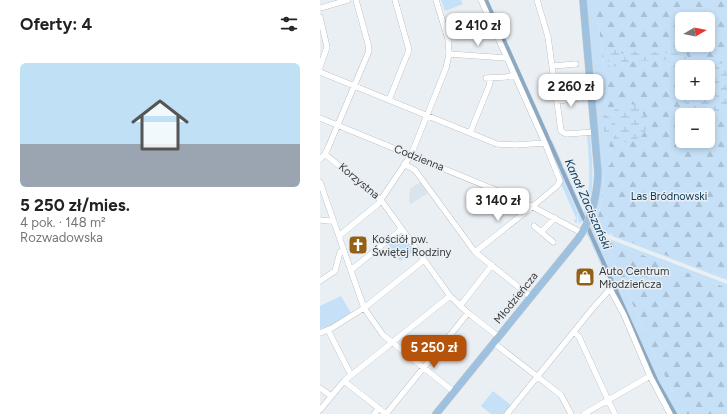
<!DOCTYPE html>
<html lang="pl">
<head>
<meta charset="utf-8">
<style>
	body { margin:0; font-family:Figtree,sans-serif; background:#f2f2f2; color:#222; height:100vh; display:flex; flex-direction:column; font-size:15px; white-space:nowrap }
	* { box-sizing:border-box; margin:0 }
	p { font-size:13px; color:#767676 }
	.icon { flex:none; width:22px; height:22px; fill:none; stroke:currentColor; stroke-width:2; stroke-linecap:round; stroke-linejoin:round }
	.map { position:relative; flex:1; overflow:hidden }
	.details { display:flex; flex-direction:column; background:#fff; width:320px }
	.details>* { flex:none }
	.needle { width:26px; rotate:81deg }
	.buttons { position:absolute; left:355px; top:12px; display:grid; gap:8px }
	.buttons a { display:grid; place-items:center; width:40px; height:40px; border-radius:6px; background:#fff; box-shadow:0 2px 6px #0003; font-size:20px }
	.price { position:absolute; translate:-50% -34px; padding:0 9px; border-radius:8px; background:#fff; color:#222; font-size:13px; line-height:26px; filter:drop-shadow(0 1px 2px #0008) }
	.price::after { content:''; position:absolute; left:50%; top:24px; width:12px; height:9px; margin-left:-6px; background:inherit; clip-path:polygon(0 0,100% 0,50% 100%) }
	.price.on { background:#b45309; color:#fff }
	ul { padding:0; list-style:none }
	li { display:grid; align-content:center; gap:8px; height:212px; padding:0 20px }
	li+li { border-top:1px solid #e0e0e0 }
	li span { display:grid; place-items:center; height:124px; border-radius:6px; color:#555 }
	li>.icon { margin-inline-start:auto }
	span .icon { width:72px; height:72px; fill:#fffc; stroke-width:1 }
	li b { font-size:17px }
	h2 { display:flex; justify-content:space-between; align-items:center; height:48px; padding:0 20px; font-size:17px }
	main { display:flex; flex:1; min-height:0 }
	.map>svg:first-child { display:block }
	.built { fill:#d9e4ed }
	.green { fill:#c5e0f7 }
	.forest { fill:url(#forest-firs); fill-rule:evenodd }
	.wetland { fill:url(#wetland-marsh) }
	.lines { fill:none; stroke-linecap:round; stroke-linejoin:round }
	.canal { stroke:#8da9c2; stroke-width:4 }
	.minor-casing { stroke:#a2a6ab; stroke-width:6 }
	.major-casing { stroke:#cbcccc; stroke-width:8 }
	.minor { stroke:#fff; stroke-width:5.5 }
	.major { stroke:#9ec1df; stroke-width:7 }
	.labels { text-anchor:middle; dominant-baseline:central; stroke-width:3; stroke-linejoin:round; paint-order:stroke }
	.street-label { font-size:11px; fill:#383a3c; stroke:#eaeff4 }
	.park-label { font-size:11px; fill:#053658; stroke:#eaeff4 }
	.poi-label { font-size:11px; fill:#383a3c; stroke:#eaeff4; text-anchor:start }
	.water-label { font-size:12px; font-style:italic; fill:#0f3d60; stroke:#eaeff4 }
</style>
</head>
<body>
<main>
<section class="details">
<h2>Oferty: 4<svg class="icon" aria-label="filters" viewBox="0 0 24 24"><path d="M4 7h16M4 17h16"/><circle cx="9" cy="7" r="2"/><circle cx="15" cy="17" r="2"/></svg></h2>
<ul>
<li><span style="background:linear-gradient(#bfe0f5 65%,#9aa5b1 0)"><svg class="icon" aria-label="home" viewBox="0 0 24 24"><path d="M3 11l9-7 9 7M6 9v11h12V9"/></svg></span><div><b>5 250 zł/mies.</b><p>4 pok. · 148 m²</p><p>Rozwadowska</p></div></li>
</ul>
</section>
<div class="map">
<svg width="407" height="414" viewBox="0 0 407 414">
	<defs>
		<pattern id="forest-firs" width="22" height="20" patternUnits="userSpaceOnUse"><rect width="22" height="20" fill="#c5e0f7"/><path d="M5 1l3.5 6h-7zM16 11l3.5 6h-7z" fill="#aac1d5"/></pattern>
		<pattern id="wetland-marsh" width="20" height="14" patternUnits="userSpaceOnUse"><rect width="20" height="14" fill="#c5e0f7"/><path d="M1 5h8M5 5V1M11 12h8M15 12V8" fill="none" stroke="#aac1d5"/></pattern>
	</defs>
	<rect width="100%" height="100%" fill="#eaeff4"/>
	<path class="built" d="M100 182 108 193 91 204 89 201 90 189Z"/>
	<path class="green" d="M121 0H141L143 4 125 11Z
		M162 0H168L230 137 226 139 224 134H223Z
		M265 0H271L272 11 279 25 284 75 286 110C288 114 295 114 298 119 303 127 295 133 291 139 287 146 291 157 291 164L284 170 283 193 278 217 280 223 291 234 290 235 282 231 274 215 277 201Z
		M361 63 373 64 379 67H362V78L357 67Z
		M267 135H270C272 156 278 210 259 224L257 211 240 171 245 169 264 212C272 186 269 161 267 135Z
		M232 140 243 165 239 167 229 148 230 147 228 141Z
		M242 176 257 212V223L254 222 256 218 242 186H240Z
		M273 223 275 227 273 229 278 235 284 238V237L407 284V288L289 242 287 246 341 369 366 414H355L339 384 270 228Z
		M269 229 296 291 293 292 288 277H286L268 236 266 235Z
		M82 233 94 251 80 261 68 244Z
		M293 234 407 278V280L292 236Z
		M21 296 31 313 8 327 0 329V306Z
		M173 391 191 405 184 414H171L161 406Z"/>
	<path class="forest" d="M271 0H407V72L364 63H361L357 67 362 78V93H388L407 84V278L295 236 287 231 282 226 278 218 283 193 284 170 291 164C291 157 287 146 291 139 295 133 303 127 298 119 295 114 288 114 286 110L284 75 279 25 272 11ZM362 19H388V45H362ZM362 115H388V141H362Z
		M289 242 407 288V414H366L341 369 288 248 287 245Z"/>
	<path class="wetland" d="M297 49 303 54 317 51 366 54 369 59 316 61 289 68 287 53Z
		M370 61C383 61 394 65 407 63V111L388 118V115H369L364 99C370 91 378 93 388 93V87L392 86V83L388 81V67H371Z
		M312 104C323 109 325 117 327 128L321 137 307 143 293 138C301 130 303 119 291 113L299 106Z
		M285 115C298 120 298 127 289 137L284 134 283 116Z"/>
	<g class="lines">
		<path class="canal" d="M166 0 337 382 355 414"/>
		<defs>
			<path id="minor" d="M217 0 228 37 241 131 246 134 275 132
				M0 8 28 0
				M0 17 7 47 0 67
				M129 54 186 58
				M233 66 256 64
				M0 72 177 144 195 145 225 143
				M166 78 186 77 194 75
				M69 100 89 50 75 0
				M237 101 262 98
				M0 118 200 200 262 233
				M150 133 169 86 171 78
				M5 154 61 200 130 296 148 313 179 337
				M0 159 5 154 8 148 49 51 48 44 36 0
				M84 164 95 170 155 252 211 297
				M0 182 44 308 63 335 134 392
				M0 220 9 221H14
				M214 226 233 242
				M221 232 235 218
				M19 236 58 204 91 155 126 68 129 54 128 39 116 0
				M155 252 213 206 237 186 240 181 225 143 161 0
				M31 270 82 229
				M0 281 15 271 20 252 24 251
				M140 306 172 265
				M8 330 31 375
				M254 332 259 337 288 400 295 414
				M0 333 12 328 44 308 104 260
				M174 343 241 395 251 414
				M24 381 66 414
				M0 388 11 396
				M0 410 24 381 130 296
				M54 414 59 408
				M66 414 148 313
				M187 414 273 308 290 289 304 315 330 376 350 414
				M264 414 330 376"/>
			<path id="major" d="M116 414 258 239C272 219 277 197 278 173L263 0"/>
		</defs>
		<use href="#minor" class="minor-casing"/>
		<use href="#major" class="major-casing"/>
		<use href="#minor" class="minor"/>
		<use href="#major" class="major"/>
	</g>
	<defs>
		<symbol id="church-square" viewBox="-11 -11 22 22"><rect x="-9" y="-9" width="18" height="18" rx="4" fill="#946014" stroke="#eaeff4"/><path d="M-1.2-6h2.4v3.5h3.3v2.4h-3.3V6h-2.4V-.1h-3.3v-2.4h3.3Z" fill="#fff"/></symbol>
		<symbol id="shop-square" viewBox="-11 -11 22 22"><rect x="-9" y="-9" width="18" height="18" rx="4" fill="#946014" stroke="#eaeff4"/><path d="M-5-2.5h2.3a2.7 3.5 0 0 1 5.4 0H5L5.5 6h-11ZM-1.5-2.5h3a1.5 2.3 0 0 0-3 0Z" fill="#fff"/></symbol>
	</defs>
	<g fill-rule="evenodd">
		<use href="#church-square" x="27" y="234" width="22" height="22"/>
		<use href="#shop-square" x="254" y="266" width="22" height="22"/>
	</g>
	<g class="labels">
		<g class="street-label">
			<text transform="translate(99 158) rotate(22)">Codzienna</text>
			<text transform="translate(39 181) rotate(40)">Korzystna</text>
			<text transform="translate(196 298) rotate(-51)">Młodzieńcza</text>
		</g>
		<g class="park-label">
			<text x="349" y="196">Las Bródnowski</text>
		</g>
		<g class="poi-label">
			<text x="52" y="239">Kościół pw.<tspan x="52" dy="13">Świętej Rodziny</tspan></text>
			<text x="279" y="271">Auto Centrum<tspan x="279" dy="13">Młodzieńcza</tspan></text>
		</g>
		<g class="water-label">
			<text transform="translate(268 204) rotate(66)">Kanał Zaciszański</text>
		</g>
	</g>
</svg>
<div class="buttons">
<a><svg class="needle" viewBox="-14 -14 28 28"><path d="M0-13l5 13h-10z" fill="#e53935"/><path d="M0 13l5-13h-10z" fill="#767676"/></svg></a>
<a>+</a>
<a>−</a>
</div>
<b class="price" style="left:158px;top:47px">2 410 zł</b>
<b class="price" style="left:251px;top:108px">2 260 zł</b>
<b class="price" style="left:178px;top:222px">3 140 zł</b>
<b class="price on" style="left:114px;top:369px">5 250 zł</b>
</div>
</main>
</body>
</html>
